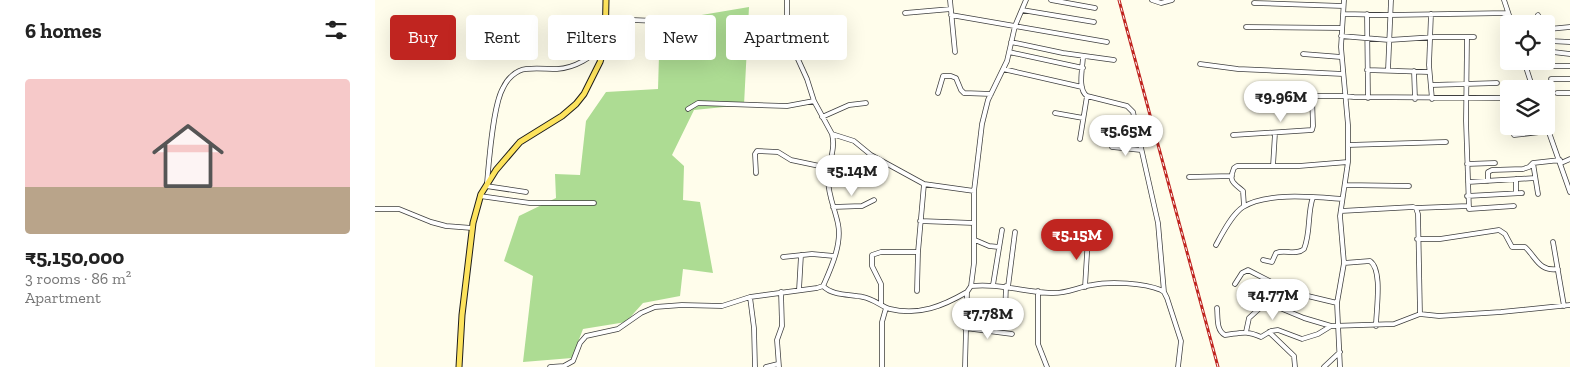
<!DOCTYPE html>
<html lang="en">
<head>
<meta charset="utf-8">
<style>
	body { margin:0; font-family:"Zilla Slab",serif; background:#f6f6f6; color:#222; height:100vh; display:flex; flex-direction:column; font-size:19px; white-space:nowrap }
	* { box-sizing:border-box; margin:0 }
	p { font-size:16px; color:#767676 }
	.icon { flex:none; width:28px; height:28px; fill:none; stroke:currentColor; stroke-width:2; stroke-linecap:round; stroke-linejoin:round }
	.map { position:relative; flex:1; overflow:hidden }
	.side { display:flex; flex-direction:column; background:#fff; width:375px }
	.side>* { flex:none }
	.top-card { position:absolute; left:15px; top:15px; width:475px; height:45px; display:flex; gap:10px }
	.fabs { position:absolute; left:1125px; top:15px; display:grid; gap:10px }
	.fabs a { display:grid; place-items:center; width:55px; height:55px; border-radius:5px; background:#fff; box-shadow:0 5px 20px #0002; font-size:25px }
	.price { position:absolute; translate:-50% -42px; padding:0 11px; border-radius:18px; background:#fff; color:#222; font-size:16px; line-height:32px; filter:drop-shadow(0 1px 2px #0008) }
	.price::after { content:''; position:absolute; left:50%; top:30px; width:15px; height:11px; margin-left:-8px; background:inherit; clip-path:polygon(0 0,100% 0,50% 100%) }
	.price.selected { background:#c02520; color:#fff }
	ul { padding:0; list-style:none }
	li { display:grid; align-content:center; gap:10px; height:265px; padding:0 25px }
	li span { display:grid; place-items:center; height:155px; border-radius:5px; color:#555 }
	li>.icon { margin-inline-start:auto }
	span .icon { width:90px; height:90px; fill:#fffc; stroke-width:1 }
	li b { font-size:21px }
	h2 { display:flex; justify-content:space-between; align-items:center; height:60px; padding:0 25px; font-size:21px }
	.chip { padding:0 18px; border-radius:5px; background:#fff; box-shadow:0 5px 20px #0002; font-size:18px; line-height:45px }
	.chip.selected { background:#c02520; color:#fff }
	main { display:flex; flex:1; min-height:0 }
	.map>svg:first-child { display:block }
	.forest { fill:#addc93 }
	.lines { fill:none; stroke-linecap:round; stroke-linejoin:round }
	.minor-casing { stroke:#3f3f3f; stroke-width:5.5 }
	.major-casing { stroke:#1d1d1d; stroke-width:7 }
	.minor { stroke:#fff; stroke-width:4 }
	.major { stroke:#fde35d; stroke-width:5 }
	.rail-casing { stroke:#c02520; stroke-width:3 }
	.rail { stroke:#fff; stroke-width:1; stroke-dasharray:4; stroke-linecap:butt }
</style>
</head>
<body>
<main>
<section class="side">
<h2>6 homes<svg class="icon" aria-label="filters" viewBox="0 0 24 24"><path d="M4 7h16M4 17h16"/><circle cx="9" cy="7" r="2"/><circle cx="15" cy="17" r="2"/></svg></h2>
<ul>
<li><span style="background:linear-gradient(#f6c9c9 70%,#b9a48a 0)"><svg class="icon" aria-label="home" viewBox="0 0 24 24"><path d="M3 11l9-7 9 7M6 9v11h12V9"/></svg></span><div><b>₹5,150,000</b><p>3 rooms · 86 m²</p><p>Apartment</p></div></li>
</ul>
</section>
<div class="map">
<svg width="1195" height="367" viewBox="0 0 1195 367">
	<rect width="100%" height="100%" fill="#fffdeb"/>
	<path class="forest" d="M374 7 369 105 319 110 297 155 309 166 308 200 325 202 338 273 308 269 305 296 268 303 251 322 208 329 197 358 148 362 158 276 129 261 144 216 181 198 180 174 205 175 211 121 231 92 283 89 285 22Z"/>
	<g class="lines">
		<defs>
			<path id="minor" d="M575 0 580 52
				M676 0 720 8
				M777 0 786 3 797 0
				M1129 0 1137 24
				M879 3 968 6
				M647 10 719 22
				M530 13 576 9
				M968 14 1015 15 1133 13
				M992 14 993 98
				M1056 14 1054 65 1057 99
				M576 15 732 42
				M1163 15 1166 24
				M231 19 283 21
				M871 27 966 28
				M1171 28 1174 29 1175 41 1195 42
				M1174 29 1195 27
				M966 36 1014 40 1060 37H1099
				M1092 37 1091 121 1094 209 1139 206
				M1175 41V49L1178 52 1195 54
				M636 42 688 53 739 60
				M634 52 708 68
				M928 54 966 57
				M708 56C708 67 702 89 712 96L752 106 758 112 783 223 789 292
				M1149 61 1158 89
				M825 64 863 69 968 74
				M1178 66H1195
				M628 69 707 87
				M992 70 1054 72
				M1013 70 1016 0
				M1039 71 1040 99
				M1176 79H1195
				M1056 85 1122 83
				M563 93 568 76H576L581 78 586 90 589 93 616 94
				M1182 93H1195
				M907 96H969L979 97 1134 98
				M313 109 323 103 412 106 439 101
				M680 113 708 118
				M447 117 474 105 491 103
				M728 124 762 129
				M1171 124 1195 192
				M726 131 763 137
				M457 134 479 141 496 155 549 184 599 191
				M858 135 937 130 938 126 937 96
				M1139 135 1174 131
				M705 139 712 96
				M973 145 1071 142
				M737 147 766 150
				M1158 163 1163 194
				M1186 163 1195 159
				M1092 164 1120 163
				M898 166 900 133
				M381 173 380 154 382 151 403 152 416 160 454 168
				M814 177 857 176
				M1113 181V172L1117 170 1148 169 1154 167 1158 163 1185 160
				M1093 182 1160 178
				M112 183C114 161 118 105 128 88 132 79 141 70 151 69 161 68 172 69 182 69 201 68 216 57 230 45
				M970 185 1034 186
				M111 186 151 192
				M1141 193V179
				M105 196 155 203H219
				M1092 196 1147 193
				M869 206 868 191C859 183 853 182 859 168L862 166H924L973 162
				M458 207 487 206 499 200
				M1041 208 1093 206
				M0 209H24L56 222 71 226 97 228
				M966 211 1038 207 1041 208 1043 214 1045 314
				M545 221 599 223
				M1042 239H1065L1124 230 1130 234 1137 247H1150C1161 257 1164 272 1183 269
				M600 240 614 246 624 247
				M1178 242 1189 306
				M841 245C847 234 857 214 868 207 892 192 939 197 967 199
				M408 257 437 254 459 256
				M888 260 897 262 901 253C910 249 921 256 929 249 936 232 932 214 938 197
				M969 263 995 261C1008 270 1001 310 1001 326
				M860 284 867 273 873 270 916 292 962 303
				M618 285 627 230
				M448 286C458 296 474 294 488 297 499 299 507 307 515 309 544 316 568 306 592 292
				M596 286C623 283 649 292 676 293 691 294 703 287 717 285 735 281 769 283 786 290L789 292 792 298 806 341 803 367
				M633 287 640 232
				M710 287 713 237
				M424 290 426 255
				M542 291 543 252 549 184
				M663 291V344L672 367
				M375 297 379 328 380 367
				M506 304V284L497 266V255L506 252H543
				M886 307 905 308 929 318 956 326
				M842 308C843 318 841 330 850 335 866 333 871 330 886 337L896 331 903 330 927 339 943 334 956 326 1019 324 1045 314 1064 316 1126 312 1195 305
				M630 314 631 286
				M590 328 637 334
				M871 332 874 318 886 307 891 297 912 290
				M894 332 919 356 920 367
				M175 367 189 366 198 361 205 343 211 336 243 329 266 313 280 307 307 305 347 306 375 297 442 288 448 286 449 284C457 266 467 243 463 224 460 209 453 195 453 179 453 163 461 150 457 134L439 101 432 79 417 46 412 19V0
				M391 367 403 364
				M404 367 402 340 407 326 406 292
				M507 367V322L511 308
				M590 367 592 292 596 286 599 263V191L607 124 613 100 632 61 640 26 651 0
				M949 367 965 352
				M965 367 962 303 969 263 965 216 973 162V125L966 47 969 0"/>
			<path id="major" d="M84 367 87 315 98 223 106 194 121 170 145 142 187 116 201 104 209 94 225 62 230 45 231 0"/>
		</defs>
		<use href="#minor" class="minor-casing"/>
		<use href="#major" class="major-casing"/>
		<use href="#minor" class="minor"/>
		<use href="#major" class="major"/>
		<defs>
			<path id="rail" d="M744 0 843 367"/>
		</defs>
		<use href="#rail" class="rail-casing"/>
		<use href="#rail" class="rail"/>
	</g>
</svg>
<div class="fabs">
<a><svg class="icon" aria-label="locate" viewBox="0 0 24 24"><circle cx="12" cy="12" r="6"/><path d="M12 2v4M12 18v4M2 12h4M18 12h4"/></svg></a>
<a><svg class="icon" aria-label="layers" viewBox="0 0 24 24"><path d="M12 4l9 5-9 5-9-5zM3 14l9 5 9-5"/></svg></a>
</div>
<b class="price" style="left:906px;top:123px">₹9.96M</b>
<b class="price" style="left:751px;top:157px">₹5.65M</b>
<b class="price" style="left:477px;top:197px">₹5.14M</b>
<b class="price selected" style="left:702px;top:261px">₹5.15M</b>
<b class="price" style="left:898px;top:321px">₹4.77M</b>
<b class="price" style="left:613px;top:340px">₹7.78M</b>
<div class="top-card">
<a class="chip selected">Buy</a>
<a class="chip">Rent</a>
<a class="chip">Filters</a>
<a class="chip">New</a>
<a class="chip">Apartment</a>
</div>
</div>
</main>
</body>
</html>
